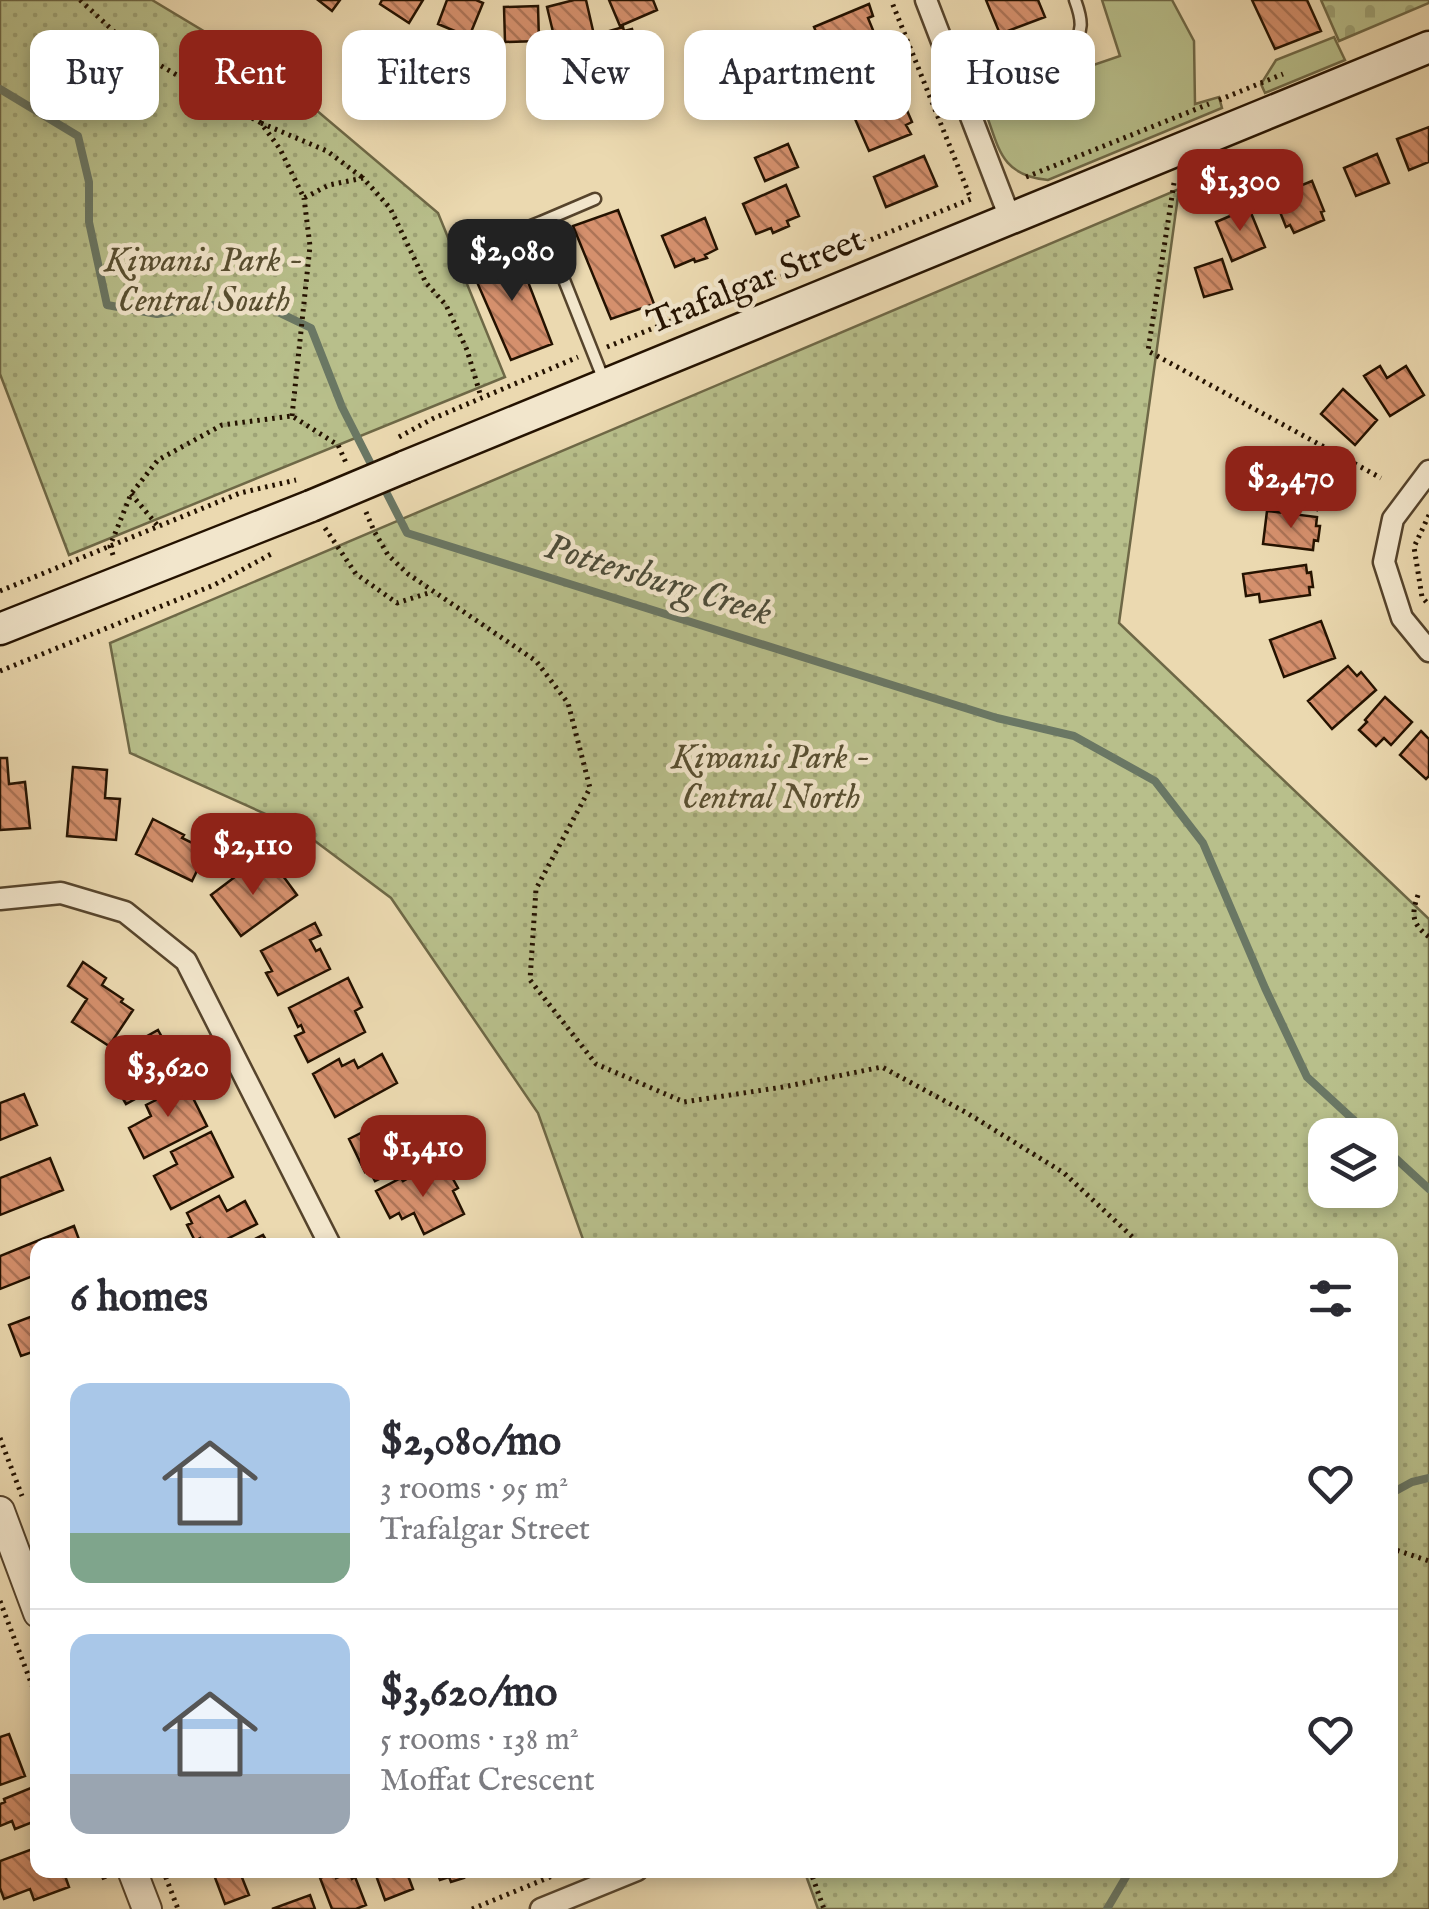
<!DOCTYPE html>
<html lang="en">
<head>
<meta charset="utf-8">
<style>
	body { margin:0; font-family:"IM FELL English",serif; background:#f2f2f3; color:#2b2b33; height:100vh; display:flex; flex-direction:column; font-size:38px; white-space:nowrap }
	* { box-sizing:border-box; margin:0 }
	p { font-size:32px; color:#7c7c81 }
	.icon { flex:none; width:55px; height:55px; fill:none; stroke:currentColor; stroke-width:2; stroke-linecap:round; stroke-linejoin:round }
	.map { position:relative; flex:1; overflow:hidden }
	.panel { position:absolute; left:30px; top:1238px; width:1368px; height:640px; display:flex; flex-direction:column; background:#fff; border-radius:20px; box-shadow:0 5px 15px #0003 }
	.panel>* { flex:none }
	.top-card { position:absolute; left:30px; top:30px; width:1370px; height:90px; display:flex; gap:20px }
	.fabs { position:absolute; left:1308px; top:1118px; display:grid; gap:20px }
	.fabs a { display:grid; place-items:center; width:90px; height:90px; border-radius:20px; background:#fff; box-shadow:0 5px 15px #0003; font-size:50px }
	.price { position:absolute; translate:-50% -85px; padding:0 22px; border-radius:20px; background:#8f2418; color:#fff; font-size:32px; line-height:65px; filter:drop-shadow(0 2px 5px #0008) }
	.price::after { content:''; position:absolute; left:50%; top:60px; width:30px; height:22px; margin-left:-15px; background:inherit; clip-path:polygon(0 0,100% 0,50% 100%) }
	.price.on { background:#222; color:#fff }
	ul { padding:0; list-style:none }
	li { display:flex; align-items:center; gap:30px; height:250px; padding:0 40px }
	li+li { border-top:2px solid #e1e1e2 }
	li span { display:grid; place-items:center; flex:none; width:280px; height:200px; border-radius:20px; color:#555 }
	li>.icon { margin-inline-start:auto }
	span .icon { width:120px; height:120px; fill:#fffc; stroke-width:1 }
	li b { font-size:42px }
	h2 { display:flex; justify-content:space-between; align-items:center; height:120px; padding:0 40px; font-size:42px }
	.tag { padding:0 35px; border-radius:20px; background:#fff; box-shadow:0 5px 15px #0003; font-size:35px; line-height:90px }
	.tag.on { background:#8f2418; color:#fff }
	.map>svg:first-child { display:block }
	.grass { fill:#b8bf8b; stroke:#6e6846; stroke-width:2.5 }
	.cemetery { fill:url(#cemetery-stones); stroke:#6e6846; stroke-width:2.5 }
	.park { fill:url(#park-dots); stroke:#6e6846; stroke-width:2.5; fill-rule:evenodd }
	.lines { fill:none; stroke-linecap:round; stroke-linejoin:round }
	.stream { stroke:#6a7764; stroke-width:8 }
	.building { fill:url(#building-back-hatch); stroke:#241200; stroke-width:2.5 }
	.service-casing { stroke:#56442c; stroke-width:15 }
	.minor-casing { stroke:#56442c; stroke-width:25 }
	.tertiary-casing { stroke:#56442c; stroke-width:32 }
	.secondary-casing { stroke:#241200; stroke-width:35 }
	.path { stroke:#241200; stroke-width:5; stroke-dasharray:2.5 5; stroke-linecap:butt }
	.service { stroke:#f2e6cc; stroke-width:10 }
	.minor { stroke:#f2e6cc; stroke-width:20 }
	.tertiary { stroke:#f2e6cc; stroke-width:28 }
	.secondary { stroke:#f2e6cc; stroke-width:30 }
	.secondary-bridge-casing { stroke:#241200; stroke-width:35; stroke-linecap:butt }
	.secondary-bridge { stroke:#f2e6cc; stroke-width:30 }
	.labels { text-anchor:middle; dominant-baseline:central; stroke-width:9; stroke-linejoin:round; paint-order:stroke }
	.park-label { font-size:35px; font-style:italic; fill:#584f31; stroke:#f2e6cc }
	.street-label { font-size:35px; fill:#241200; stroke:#f2e6cc }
	.water-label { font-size:38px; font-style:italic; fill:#4d4d3a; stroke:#f2e6cc }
</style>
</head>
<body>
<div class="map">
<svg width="1429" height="1909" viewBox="0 0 1429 1909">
	<defs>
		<pattern id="cemetery-stones" width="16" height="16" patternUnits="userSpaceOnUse" patternTransform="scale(2.5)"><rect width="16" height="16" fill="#b8bf8b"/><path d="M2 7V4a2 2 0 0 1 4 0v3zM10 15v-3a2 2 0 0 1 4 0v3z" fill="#9ea376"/></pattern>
		<pattern id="park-dots" width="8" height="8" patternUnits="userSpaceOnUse" patternTransform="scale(2.5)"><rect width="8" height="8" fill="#b8bf8b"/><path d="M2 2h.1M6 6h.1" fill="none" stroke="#9ea376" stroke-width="1.8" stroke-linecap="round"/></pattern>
		<pattern id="building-back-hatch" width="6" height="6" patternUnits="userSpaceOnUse" patternTransform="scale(2.5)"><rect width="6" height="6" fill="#d5906d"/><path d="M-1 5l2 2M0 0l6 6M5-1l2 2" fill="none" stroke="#ad7457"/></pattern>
	</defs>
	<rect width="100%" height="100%" fill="#ebd9b0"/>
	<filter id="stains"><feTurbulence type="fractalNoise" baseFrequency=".002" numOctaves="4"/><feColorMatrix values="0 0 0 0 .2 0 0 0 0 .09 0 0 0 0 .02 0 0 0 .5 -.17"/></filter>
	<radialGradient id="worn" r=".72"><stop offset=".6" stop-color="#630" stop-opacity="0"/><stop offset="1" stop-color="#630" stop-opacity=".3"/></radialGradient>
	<path class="grass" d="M1102 0H1172L1194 41 1195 104 1219 97 1222 108 1048 180C997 175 999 144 982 103L1120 56Z
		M1334 37 1345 60 1265 93 1261 84 1276 60Z"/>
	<path class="cemetery" d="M1321 0H1429V3L1339 41Z"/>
	<path class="park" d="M0 0H152L270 71 438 213 505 377 69 555 0 374Z
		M1179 189 1119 623 1429 919V1909H818L804 1870H1390V1245H585L538 1113 391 898 299 829 130 753 110 643ZM1325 1135H1380V1190H1325Z"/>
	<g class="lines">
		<path class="stream" d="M0 89 78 136 89 182V222L107 305 157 314 251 299 311 328 342 407 374 470
			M381 482 407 533 997 718 1074 736 1155 781 1203 843 1265 988 1307 1077 1370 1135
			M1380 1144 1429 1189
			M1390 1494 1412 1482 1429 1478
			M1107 1909 1130 1870"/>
	</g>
	<path class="building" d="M318 0H340L332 11Z
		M382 0H423L409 23 380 4Z
		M447 0H476L483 3 469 37 438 24Z
		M574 0H586L597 48 559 57 547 7Z
		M609 0H653L657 10 620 26Z
		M986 0H1038L1045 17 1000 34Z
		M1252 0H1307L1321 31 1275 49Z
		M869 4 873 16 868 18 875 35 826 56 814 27Z
		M538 6 539 41 505 42 504 7Z
		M623 27 624 31 632 29 638 50 631 52V55L609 60 602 33Z
		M882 54 893 83 832 108 824 88 798 99 787 74 815 63 825 86 831 79 829 75Z
		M902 99 912 122 906 125 911 134 869 151 855 119Z
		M1429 127V162L1409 170 1397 139Z
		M788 144 798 167 765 181 755 158Z
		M1377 154 1389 183 1356 196 1344 168Z
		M924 156 937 186 886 207 874 177Z
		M1312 181 1324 211 1321 212 1324 220 1294 233 1290 225 1286 227 1274 197 1289 191 1287 187 1298 182 1300 186Z
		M786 185 799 216 787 221 789 226 773 233 771 228 756 234 743 204Z
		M1249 208 1265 247 1232 261 1216 222Z
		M618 210 654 304 611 319 573 226Z
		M705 218 717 249 705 255 707 258 695 262 694 259 675 267 662 236Z
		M515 248 552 344 511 360 470 266Z
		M1222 259 1232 289 1204 297 1195 268Z
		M1380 366 1387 378 1406 366 1424 395 1390 416 1364 376Z
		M1343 389 1377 420 1355 445 1321 414Z
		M1287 455 1314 468 1310 477 1329 486 1317 510 1271 489 1275 481 1264 477 1271 462 1282 467Z
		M1267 511 1317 517 1316 526H1320L1318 541 1314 540 1313 550 1263 544Z
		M1306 565 1307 573 1311 572 1313 587H1309L1310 595 1260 602 1259 594 1246 596 1243 574Z
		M1321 621 1335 658 1284 677 1270 640Z
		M1348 666 1357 676 1361 672 1376 690 1332 729 1308 701Z
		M1385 697 1412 722 1391 745 1384 738 1376 746 1359 730 1367 722 1365 720Z
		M1421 731 1429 739V776L1426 779 1400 755Z
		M0 758H7L9 784 25 782 30 828 0 830Z
		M73 767 107 770 105 798 120 799 116 840 67 836Z
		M153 819 184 835 182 838 207 850 192 881 136 854Z
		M275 865 297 895 241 936 211 895 244 870 252 881Z
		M315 923 321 935 310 940 316 951 320 949 330 969 278 995 266 973 272 971 261 951Z
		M83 962 106 978 102 985 123 999 121 1002 133 1010 109 1046 72 1022 87 999 68 986Z
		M348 978 362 1007 355 1011 365 1032 308 1062 295 1036 304 1032 301 1025 298 1027 289 1008Z
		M158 1030 182 1073 126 1104 108 1073 128 1062 124 1056 136 1049 133 1044Z
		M382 1054 397 1083 335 1117 313 1074 339 1059 342 1066 354 1060 358 1068Z
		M184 1080 207 1126 144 1158 129 1128 151 1116 146 1105 158 1099 156 1094Z
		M24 1094 37 1125 0 1140V1103Z
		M404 1122 422 1158 375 1181 369 1170 365 1172 349 1139 373 1127 377 1135Z
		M211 1132 233 1177 171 1209 154 1176 177 1164 171 1152Z
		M50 1158 63 1190 0 1215V1178Z
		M448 1170 458 1188 453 1191 464 1214 424 1234 414 1213 402 1219 399 1213 390 1218 376 1191 401 1178 403 1181 421 1171 426 1181Z
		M219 1196 227 1211 245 1201 257 1224 215 1245H203L200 1238 195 1241 187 1225 192 1223 187 1213Z
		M74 1226 81 1245H38V1274L0 1289V1256Z
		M263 1235 269 1245H243Z
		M38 1314V1350L21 1356 9 1325Z
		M9 1734 25 1776 0 1785V1737Z
		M38 1785V1820L15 1829 12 1821 0 1826V1804L5 1802 4 1799Z
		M38 1847V1870H63L69 1887 34 1900 30 1889 4 1899 0 1888V1861Z
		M227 1870H239L249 1895 225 1904 214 1875Z
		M374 1870H406L413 1889 385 1900Z
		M436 1870H466L462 1871 464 1878 451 1882 449 1877 440 1880Z
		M334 1872 336 1878 349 1873 352 1879 355 1877 366 1905 356 1909H332L320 1878Z
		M310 1895 315 1909H272Z"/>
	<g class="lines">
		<defs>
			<path id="service" d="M961 89 1069 48C1085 33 1082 19 1075 0
				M541 222 595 199
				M476 248 541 222 605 383"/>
			<path id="minor" d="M926 0 1010 218
				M1429 471 1393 519 1384 562 1402 618 1429 651
				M0 899 61 893 125 912 186 961 330 1245
				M541 1909 637 1870"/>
			<path id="tertiary" d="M0 1511 38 1613
				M132 1870 147 1909"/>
			<path id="secondary" d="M404 467 1429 47
				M0 629 311 506"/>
		</defs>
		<use href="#service" class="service-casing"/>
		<use href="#minor" class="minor-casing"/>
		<use href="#tertiary" class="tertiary-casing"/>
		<use href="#secondary" class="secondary-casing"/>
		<path class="path" d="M80 0 135 51 261 123 280 149 304 198 329 185 363 178 390 208 426 283 446 305 467 350 481 397
			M1219 100 1283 74
			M261 123 327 151 363 178
			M1026 177 1209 104
			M1174 183 1148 351 1381 478
			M607 347 971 199 891 0
			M292 416 310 246 304 198
			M399 437 432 419 578 357
			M131 494 158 526
			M366 512 374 531 388 555 408 574 536 661 568 703 590 788 536 889 530 980 596 1064 684 1102 783 1087 882 1067 967 1113 1064 1173 1141 1245
			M1429 515 1414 547 1422 597 1429 605
			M325 528 356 574 397 603 432 592
			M113 555 110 546 131 494 158 460 222 425 292 416 338 445 347 465
			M0 591 240 493 296 480
			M0 671 214 585 273 553
			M1418 895C1411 915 1412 924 1429 937
			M0 1438 22 1496
			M1390 1548 1429 1561
			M0 1601 38 1701
			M101 1870 106 1883
			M163 1870 178 1909
			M810 1870 824 1909
			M472 1909 567 1870"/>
		<use href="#service" class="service"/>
		<use href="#minor" class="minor"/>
		<use href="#tertiary" class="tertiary"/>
		<use href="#secondary" class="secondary"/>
		<defs>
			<path id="secondary-bridge" d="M311 506 404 467"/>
		</defs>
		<use href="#secondary-bridge" class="secondary-bridge-casing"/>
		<use href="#secondary-bridge" class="secondary-bridge"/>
	</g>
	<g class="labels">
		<g class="park-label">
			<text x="204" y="261">Kiwanis Park -<tspan x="204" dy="40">Central South</tspan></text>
			<text x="771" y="758">Kiwanis Park -<tspan x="771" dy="40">Central North</tspan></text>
		</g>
		<g class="street-label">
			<text transform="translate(756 282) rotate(-22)">Trafalgar Street</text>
		</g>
		<g class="water-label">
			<text transform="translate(658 581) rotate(17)">Pottersburg Creek</text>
		</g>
	</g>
	<rect width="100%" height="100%" filter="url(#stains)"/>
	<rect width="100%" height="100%" fill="url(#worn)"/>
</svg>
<div class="fabs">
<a><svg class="icon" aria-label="layers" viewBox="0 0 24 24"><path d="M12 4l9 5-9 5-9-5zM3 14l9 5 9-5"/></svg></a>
</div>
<b class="price" style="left:1240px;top:234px">$1,300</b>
<b class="price on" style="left:512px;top:304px">$2,080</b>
<b class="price" style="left:1291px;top:531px">$2,470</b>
<b class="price" style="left:253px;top:898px">$2,110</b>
<b class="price" style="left:168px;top:1120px">$3,620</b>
<b class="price" style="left:423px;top:1200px">$1,410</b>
<div class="top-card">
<a class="tag">Buy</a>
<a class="tag on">Rent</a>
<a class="tag">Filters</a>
<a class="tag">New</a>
<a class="tag">Apartment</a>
<a class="tag">House</a>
</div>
<section class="panel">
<h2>6 homes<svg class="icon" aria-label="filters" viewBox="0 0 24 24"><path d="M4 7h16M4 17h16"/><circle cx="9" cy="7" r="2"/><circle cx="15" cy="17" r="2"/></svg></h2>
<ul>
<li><span style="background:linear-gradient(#a9c7e8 75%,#7fa58c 0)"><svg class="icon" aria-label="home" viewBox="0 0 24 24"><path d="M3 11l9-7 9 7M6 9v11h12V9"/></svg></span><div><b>$2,080/mo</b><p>3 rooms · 95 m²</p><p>Trafalgar Street</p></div><svg class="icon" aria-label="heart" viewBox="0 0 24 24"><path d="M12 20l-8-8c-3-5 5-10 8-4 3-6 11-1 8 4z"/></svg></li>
<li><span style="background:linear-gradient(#a9c7e8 70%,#9aa5b1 0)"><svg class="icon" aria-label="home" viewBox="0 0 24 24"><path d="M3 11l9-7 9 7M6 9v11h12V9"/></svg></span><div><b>$3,620/mo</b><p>5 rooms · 138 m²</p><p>Moffat Crescent</p></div><svg class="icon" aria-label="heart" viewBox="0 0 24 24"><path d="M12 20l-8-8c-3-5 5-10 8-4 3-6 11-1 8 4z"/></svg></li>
</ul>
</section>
</div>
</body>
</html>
